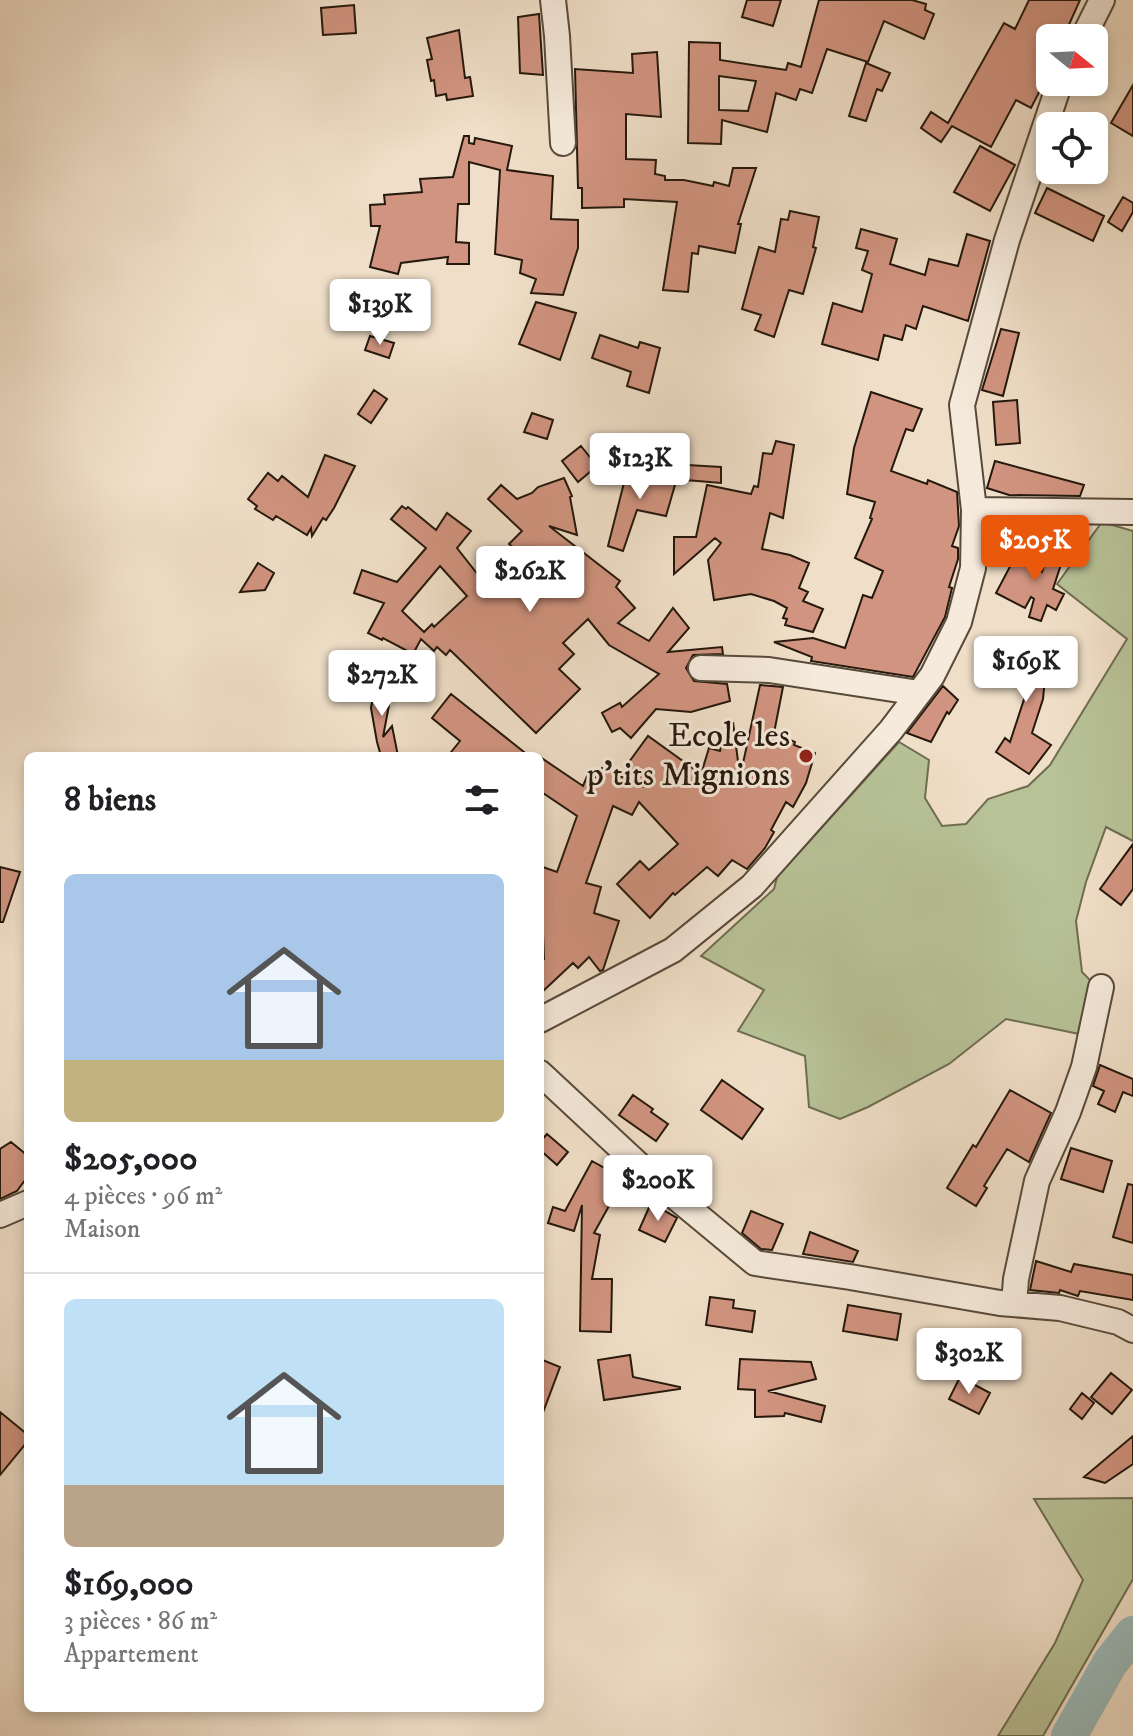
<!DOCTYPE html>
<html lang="fr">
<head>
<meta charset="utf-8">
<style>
	body { margin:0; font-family:"IM FELL DW Pica",serif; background:#f6f6f6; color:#202124; height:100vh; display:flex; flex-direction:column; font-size:30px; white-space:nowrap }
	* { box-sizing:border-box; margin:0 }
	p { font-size:26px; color:#757577 }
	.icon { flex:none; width:44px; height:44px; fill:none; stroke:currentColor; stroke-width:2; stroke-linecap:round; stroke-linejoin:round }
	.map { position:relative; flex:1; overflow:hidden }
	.details { position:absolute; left:24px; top:752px; width:520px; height:960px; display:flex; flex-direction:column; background:#fff; border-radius:12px; box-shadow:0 4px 12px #0003 }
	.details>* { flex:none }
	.needle { width:52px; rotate:108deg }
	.controls { position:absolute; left:1036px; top:24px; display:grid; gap:16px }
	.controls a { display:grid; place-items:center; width:72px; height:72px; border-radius:12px; background:#fff; box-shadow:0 4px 12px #0003; font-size:40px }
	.price { position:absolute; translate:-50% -68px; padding:0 18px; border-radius:8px; background:#fff; color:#222; font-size:26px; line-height:52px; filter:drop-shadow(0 2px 4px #0008) }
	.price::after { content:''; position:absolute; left:50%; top:48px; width:24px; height:18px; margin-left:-12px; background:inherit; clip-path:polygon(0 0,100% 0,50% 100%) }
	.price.selected { background:#ea580c; color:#fff }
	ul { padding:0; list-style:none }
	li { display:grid; align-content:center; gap:16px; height:424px; padding:0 40px }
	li+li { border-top:2px solid #e0e0e0 }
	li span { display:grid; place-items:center; height:248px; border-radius:12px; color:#555 }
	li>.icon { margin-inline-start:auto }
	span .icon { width:144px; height:144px; fill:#fffc; stroke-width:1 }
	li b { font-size:34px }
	h2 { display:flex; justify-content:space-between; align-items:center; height:96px; padding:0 40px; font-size:34px }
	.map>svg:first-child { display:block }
	.green { fill:#b8c297; stroke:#6e6d52; stroke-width:2 }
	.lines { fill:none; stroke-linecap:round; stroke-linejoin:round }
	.river { stroke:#9bbcbb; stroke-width:36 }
	.building { fill:#d19480; stroke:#25180c; stroke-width:2; fill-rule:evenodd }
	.minor-casing { stroke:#584a3b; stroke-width:28 }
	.minor { stroke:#f5eadb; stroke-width:24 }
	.poi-dot { fill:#8f2418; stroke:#f5eadb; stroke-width:3 }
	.labels { text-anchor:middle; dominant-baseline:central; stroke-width:6; stroke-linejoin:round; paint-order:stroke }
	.poi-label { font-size:34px; fill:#25180c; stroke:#f5eadb; text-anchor:end }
</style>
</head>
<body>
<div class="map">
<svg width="1133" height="1736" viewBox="0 0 1133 1736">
	<rect width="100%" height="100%" fill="#f0dfc8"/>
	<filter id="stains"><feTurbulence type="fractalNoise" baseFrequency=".0025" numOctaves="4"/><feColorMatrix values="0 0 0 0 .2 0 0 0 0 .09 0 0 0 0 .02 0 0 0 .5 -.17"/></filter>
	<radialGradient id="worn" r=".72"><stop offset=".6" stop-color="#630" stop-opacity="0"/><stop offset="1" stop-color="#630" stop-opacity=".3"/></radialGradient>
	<path class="green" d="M1102 522 1133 531V841L1106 827 1086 882 1076 921 1082 972 1095 985 1089 1036 1006 1019 949 1064 868 1107 840 1119 809 1107 805 1056 738 1031 764 990 701 956 774 889 777 877 899 742 929 760 925 798 942 826 966 824 988 799 1028 786 1050 765 1127 639 1057 584Z
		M1133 1498V1579L1043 1736H998L1055 1643 1083 1580 1034 1499Z"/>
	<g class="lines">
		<path class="river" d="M1069 1736 1110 1663 1133 1634"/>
	</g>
	<path class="building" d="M747 0H781L773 26 742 17Z
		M819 0H912L926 4 925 10 934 14 924 39 884 21 868 62 827 49 812 93 800 89 796 100 776 93 767 132 722 120 721 144 688 143 689 42 720 43V60L786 70 788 63 801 67ZM719 76 756 81 748 111 719 110Z
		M1029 0H1080L1063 38H1050V71L1031 108 1016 100 991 147 952 126 941 142 921 128 931 112 948 123 1004 23 1015 29Z
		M354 5 356 33 323 35 321 8Z
		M539 14 543 75 520 73 518 17Z
		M459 30 465 78 470 77 473 96 447 100 446 94 436 96 434 80 431 81 427 60 432 59 427 38Z
		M657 52 661 117 626 114V159L656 160 655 174 665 176V180H684L713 186 714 182 729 186 733 168H756L738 224H741L735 253 699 246 698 254 692 253 688 292 663 290 677 202 624 199V207L582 208V188H578L575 69 633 73 632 54Z
		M866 63 890 73 882 91 877 89 866 121 849 116Z
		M1133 85V136L1111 123Z
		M464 136H469V143L474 144 475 138 512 146 507 170 553 176 551 219 578 220V248L563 295 531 293 536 279 520 273 522 260 495 254 500 170 469 162V204H458L456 242 469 243V264H447L448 257 401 263 398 274 370 267 380 226H371L370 205 385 204 384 195 422 192 420 179 453 177Z
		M980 146 1015 165 990 211 954 192Z
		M1047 188 1104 216 1093 241 1035 213Z
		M1123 197 1133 203V212L1122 231 1108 222Z
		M790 211 819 217 813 247 816 248 803 294 789 290 774 337 755 330 761 315 742 309 759 247 775 252 781 219 788 220Z
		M861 229 897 239 890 264 925 275 929 259 958 266 967 234 990 241 968 321 923 306 916 329 906 325 902 340 884 335 878 360 822 344 833 303 862 312 872 274 862 270 868 251 856 248Z
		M536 302 576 313 560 360 519 344Z
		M1001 329 1019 333 1003 396 982 390Z
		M600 335 638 348 640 342 660 348 649 393 627 386 631 372 592 358Z
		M370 336 394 343 389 358 365 350Z
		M374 390 387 399 371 423 358 414Z
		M871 392 922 409 913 431 906 429 891 471 927 484 928 480 957 492 959 526 952 546 958 548V559L949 587 952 588 945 617 913 677 811 661 812 657 774 642 813 638 845 648 863 595 872 598 883 571 855 558 872 519 870 518 875 502 847 494 854 448Z
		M1017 400 1020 443 996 445 993 402Z
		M532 413 553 420 547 439 524 432Z
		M776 441 794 445 783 518 770 513 762 549 790 555 809 563 799 588 808 592 803 601 823 609 813 632 785 625 787 619 783 618 787 608 774 601 751 594 714 600 708 560 721 543 715 538 674 574V537H696L707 485 751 494 754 486 758 487 763 453 772 454Z
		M581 446 597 466 578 482 562 461Z
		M325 455 355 466 334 508 326 520 323 518 312 536 311 528 307 535 276 516 273 520 255 509 257 506 248 499 268 473 278 481 282 476 308 497Z
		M995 461 1084 485 1080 496 1009 495 987 488Z
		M687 465 721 467V483L686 480Z
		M628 467 677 478 666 516 637 510 623 551 608 546Z
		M564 478 572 496 570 497 577 535 549 526 620 581 616 587 635 608 618 623 649 641 673 608 689 628 668 652 722 647 723 654 693 655 686 668 694 681 727 684 730 701 691 712 656 709 631 738 620 728 612 732 602 713 620 703 622 707 659 674 609 645 588 619 563 643 574 654 559 669 580 689 536 733 450 650 446 655 437 647 434 651 421 639 413 654 383 638 382 640 368 633 384 603 354 593 362 570 397 582 426 548 391 519 402 506 406 509 408 507 436 530 447 513 471 531 457 548 483 581 516 550 509 544 522 531 488 499 501 485 517 499 532 493 538 487ZM440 566 467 596 434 627 432 624 424 632 402 611Z
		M1052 541 1067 546 1053 589 1064 594 1056 610 1047 605 1041 621 1029 617 1034 599 1031 597 1025 608 996 593 1015 557 1042 572Z
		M258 563 274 573 265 590 240 592Z
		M1003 642 1048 647 1043 699 1032 733 1051 745 1029 774 996 752 1005 738 1010 742 1031 678 1000 675Z
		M379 662 389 705 383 737 392 726 398 756H381L377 742 371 708Z
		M760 685 783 687 774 733 795 742 794 745 815 753 806 783 793 807 786 802 771 830 774 832 765 848 747 869 732 860 718 876 707 867 675 895 673 893 650 918 617 884 640 861 649 870 678 844 639 802 632 815 613 806 586 883 601 887 594 913 619 921 603 970 600 971 589 957 578 968 573 963 540 994V962L544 959 543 934H540V866L557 872 577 816 540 791V757L583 786 588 774 597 778 602 768 642 786 629 762 648 736 701 774 709 748 720 751 721 746 724 748 733 722 740 777Z
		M943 686 958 700 949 714 947 712 931 742 907 733Z
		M451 694 529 756H448L460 741 432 718Z
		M1133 844V889L1121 905 1100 889Z
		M0 867 20 872 3 922H0Z
		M1100 1065 1133 1079V1096L1123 1092 1115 1112 1098 1104 1104 1091 1093 1086Z
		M722 1080 763 1109 742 1139 701 1110Z
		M1010 1090 1051 1113 1029 1162 1007 1149 984 1186 987 1188 976 1206 947 1188 973 1145 976 1147Z
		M633 1095 653 1109 651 1112 668 1124 656 1141 619 1115Z
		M547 1134 568 1152 557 1165 540 1150V1142Z
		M11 1142 28 1156V1176L17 1191 0 1199V1149Z
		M1071 1148 1112 1161 1103 1192 1061 1179Z
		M592 1161 624 1179 594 1233 600 1235 592 1279H612L611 1332 580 1331 582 1205 574 1231 548 1223 553 1207 565 1211Z
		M1128 1184 1133 1185V1243L1113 1237Z
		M651 1203 677 1218 665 1242 639 1230Z
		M751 1211 783 1224 772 1250 761 1249 742 1233Z
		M810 1232 858 1251 853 1262 803 1254Z
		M1036 1261 1071 1272 1074 1264 1133 1275V1300L1080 1291 1078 1296 1060 1290 1059 1293 1030 1290Z
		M710 1297 734 1300 733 1308 755 1311 752 1332 706 1325Z
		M848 1305 901 1314 897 1340 843 1331Z
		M630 1355 633 1377 680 1387V1389L604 1400 598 1360Z
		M540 1359 560 1367 542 1415 540 1414Z
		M740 1359 811 1362 816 1379 768 1391 825 1406 821 1422 785 1413 784 1416 755 1417V1390L738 1389Z
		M1111 1373 1132 1390 1112 1414 1091 1397Z
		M960 1377 990 1393 979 1414 949 1399Z
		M1082 1393 1094 1403 1082 1419 1070 1409Z
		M0 1412 28 1435V1441L0 1475Z
		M1133 1436V1464L1105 1483 1084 1477Z"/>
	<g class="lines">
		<defs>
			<path id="minor" d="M553 0 557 36 563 143
				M1083 38 1102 0
				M974 510 1133 512
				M701 668 769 670 919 693
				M540 1020 673 950 752 886 891 730 932 676 959 622 973 568 974 510 962 405 1007 240 1060 82
				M540 1073 656 1181 755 1263 850 1277 1000 1303 1060 1308 1118 1322 1133 1330
				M0 1215 28 1203
				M1014 1304 1016 1279 1037 1181 1068 1112 1084 1067 1101 987"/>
		</defs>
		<use href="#minor" class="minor-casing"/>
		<use href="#minor" class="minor"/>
	</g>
	<circle class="poi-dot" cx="806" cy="756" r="8"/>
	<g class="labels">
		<g class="poi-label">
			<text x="790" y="736">Ecole les<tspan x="790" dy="39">p’tits Mignions</tspan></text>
		</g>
	</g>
	<rect width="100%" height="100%" filter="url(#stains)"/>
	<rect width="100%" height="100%" fill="url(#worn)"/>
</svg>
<div class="controls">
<a><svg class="needle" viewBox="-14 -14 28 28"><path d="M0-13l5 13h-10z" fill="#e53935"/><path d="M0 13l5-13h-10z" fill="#757577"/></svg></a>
<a><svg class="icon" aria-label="locate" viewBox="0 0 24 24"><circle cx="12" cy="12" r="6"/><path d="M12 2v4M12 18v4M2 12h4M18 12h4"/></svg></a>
</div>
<b class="price" style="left:380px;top:347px">$139K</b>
<b class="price" style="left:640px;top:501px">$123K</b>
<b class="price selected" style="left:1035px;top:583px">$205K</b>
<b class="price" style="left:530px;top:614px">$262K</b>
<b class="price" style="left:1026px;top:704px">$169K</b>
<b class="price" style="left:382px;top:718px">$272K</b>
<b class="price" style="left:658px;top:1223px">$200K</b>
<b class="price" style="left:969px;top:1396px">$302K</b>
<section class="details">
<h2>8 biens<svg class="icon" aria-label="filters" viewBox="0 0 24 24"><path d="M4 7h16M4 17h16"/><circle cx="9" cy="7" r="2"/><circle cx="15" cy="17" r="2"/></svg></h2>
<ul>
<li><span style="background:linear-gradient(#a9c7e8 75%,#c2b280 0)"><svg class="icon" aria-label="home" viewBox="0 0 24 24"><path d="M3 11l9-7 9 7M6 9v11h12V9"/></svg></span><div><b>$205,000</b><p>4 pièces · 96 m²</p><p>Maison</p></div></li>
<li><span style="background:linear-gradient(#bfe0f5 75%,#b9a48a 0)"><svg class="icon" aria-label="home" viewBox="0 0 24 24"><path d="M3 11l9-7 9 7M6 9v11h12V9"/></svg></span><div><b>$169,000</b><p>3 pièces · 86 m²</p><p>Appartement</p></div></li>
</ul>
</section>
</div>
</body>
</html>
